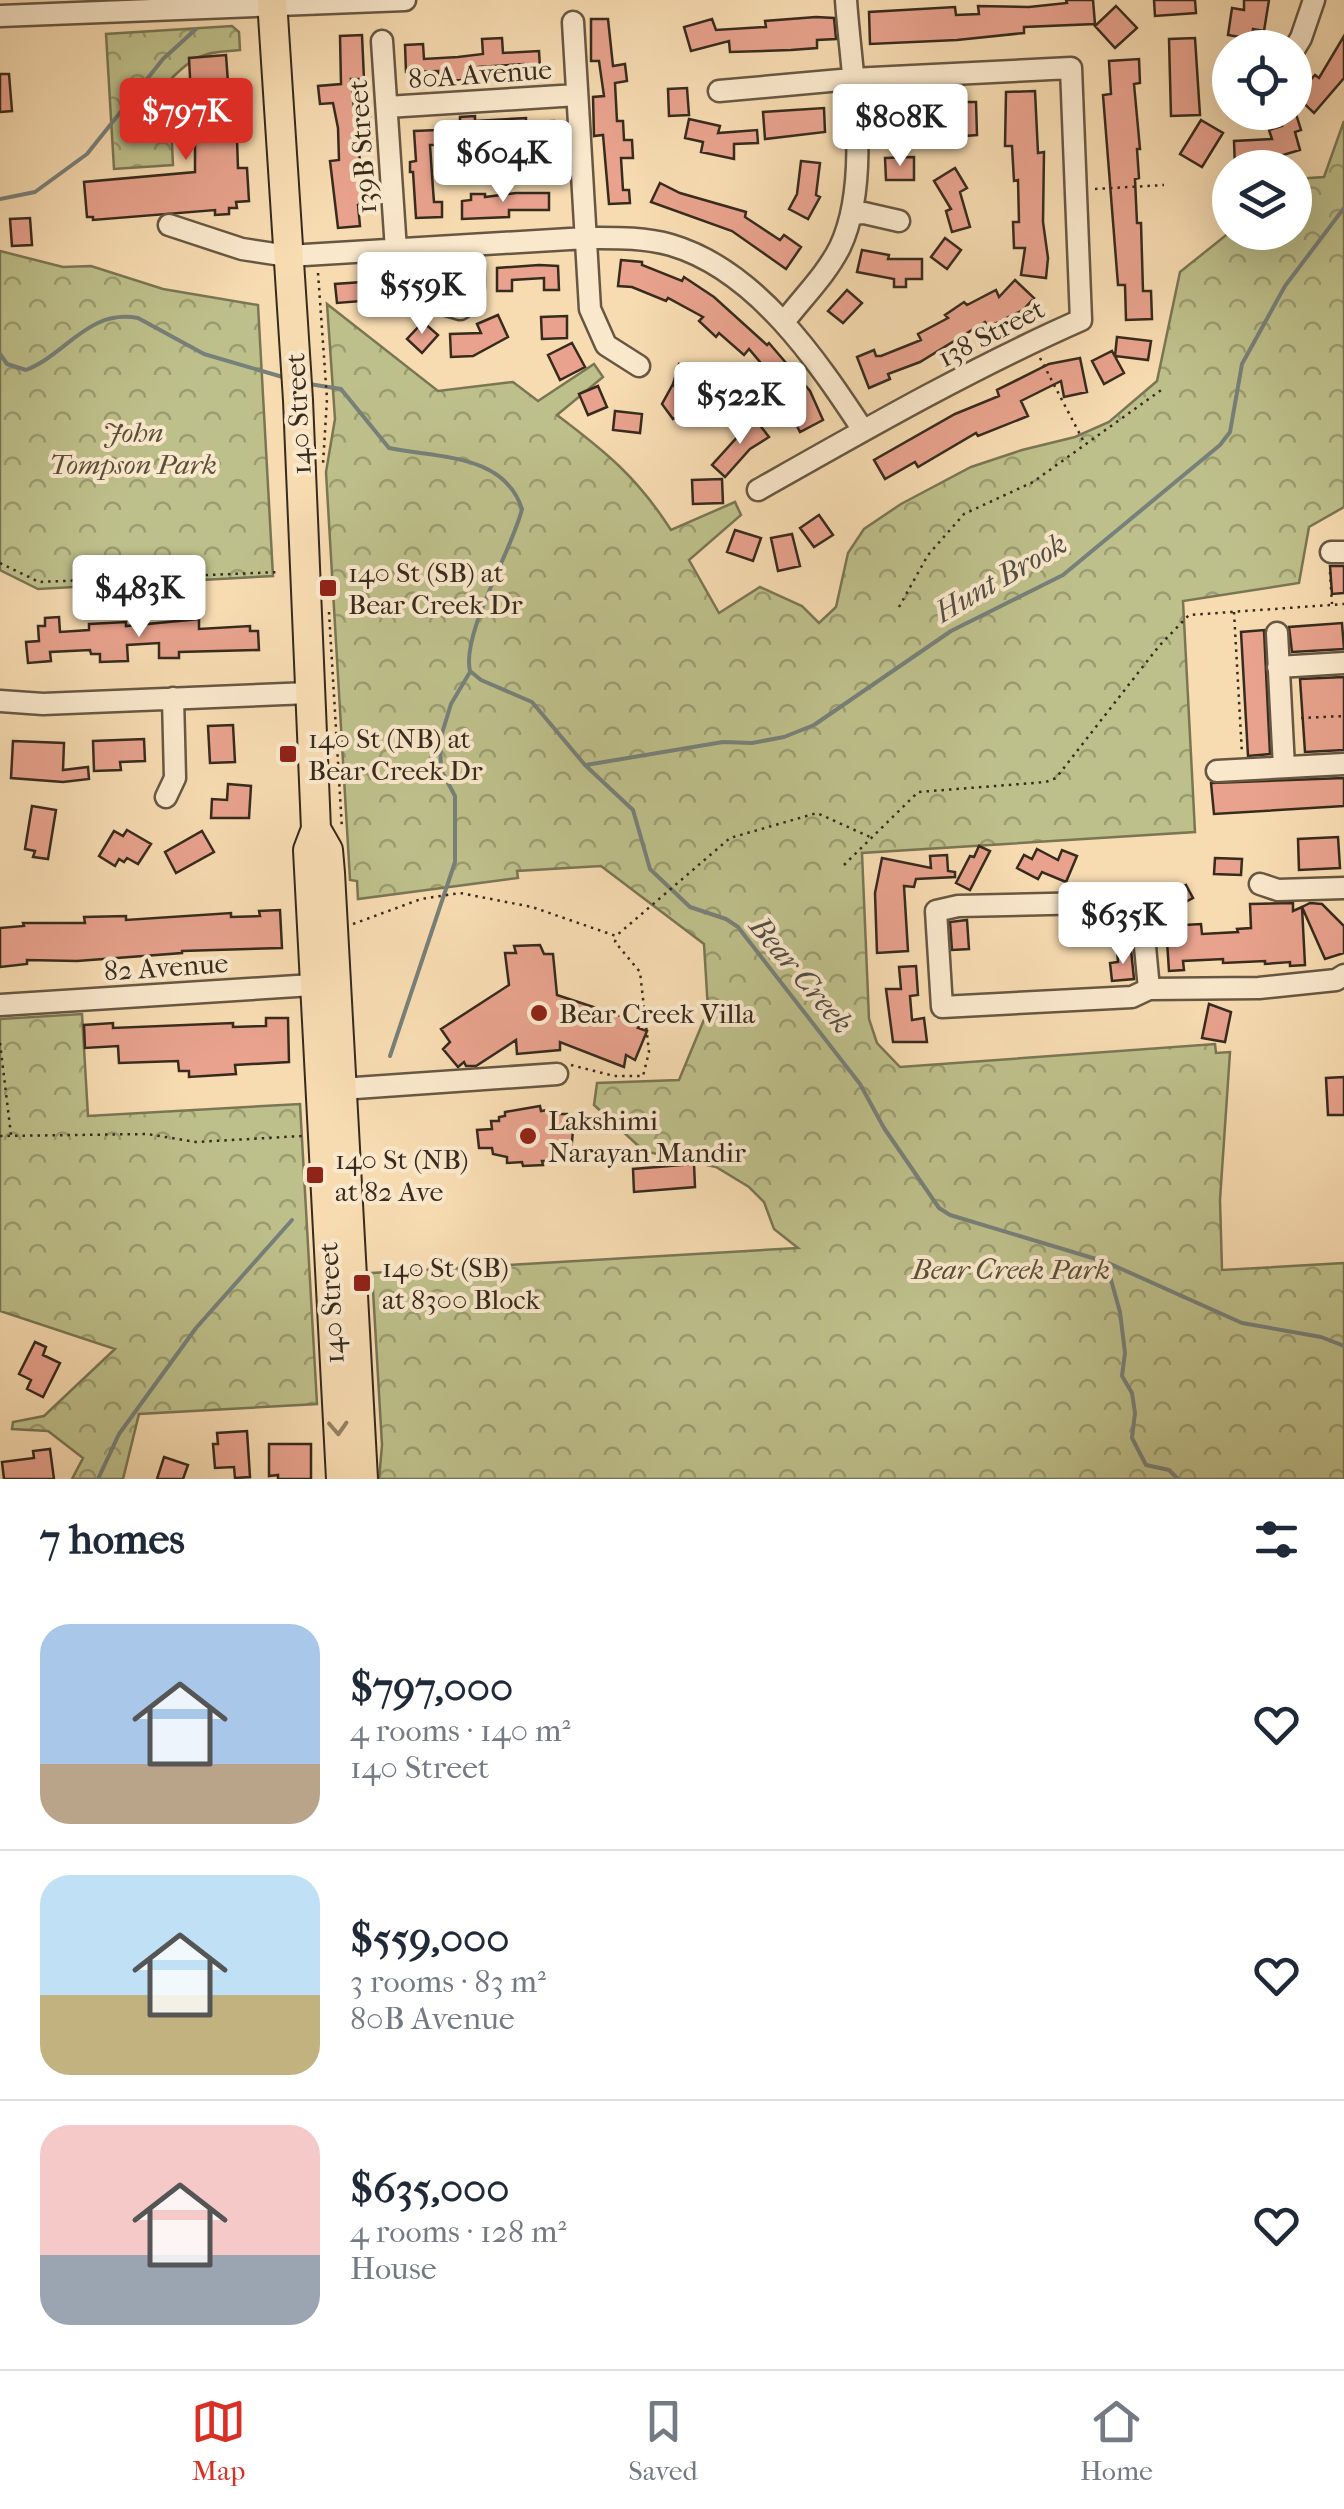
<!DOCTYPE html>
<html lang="en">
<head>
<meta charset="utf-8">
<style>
	body { margin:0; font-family:"IM FELL French Canon",serif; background:#f2f2f3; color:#1f2937; height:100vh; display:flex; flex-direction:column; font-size:38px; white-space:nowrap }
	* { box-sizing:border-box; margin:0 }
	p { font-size:32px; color:#747a83 }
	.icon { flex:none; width:55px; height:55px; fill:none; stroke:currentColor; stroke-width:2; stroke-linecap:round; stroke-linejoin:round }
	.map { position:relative; height:1479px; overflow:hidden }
	.drawer { display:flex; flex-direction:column; background:#fff; flex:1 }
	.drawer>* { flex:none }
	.controls { position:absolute; left:1212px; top:30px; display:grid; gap:20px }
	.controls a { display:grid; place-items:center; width:100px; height:100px; border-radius:50%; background:#fff; box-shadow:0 10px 40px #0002; font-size:50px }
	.price { position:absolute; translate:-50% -85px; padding:0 22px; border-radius:10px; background:#fff; color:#222; font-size:32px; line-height:65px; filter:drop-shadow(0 2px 5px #0008) }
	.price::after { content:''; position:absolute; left:50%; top:60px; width:30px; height:22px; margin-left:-15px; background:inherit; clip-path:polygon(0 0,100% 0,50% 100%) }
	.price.active { background:#d93025; color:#fff }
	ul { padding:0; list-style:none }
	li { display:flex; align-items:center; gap:30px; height:250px; padding:0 40px }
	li+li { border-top:2px solid #e0e1e3 }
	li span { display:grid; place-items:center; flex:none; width:280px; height:200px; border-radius:30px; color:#555 }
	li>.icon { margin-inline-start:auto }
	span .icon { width:120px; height:120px; fill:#fffc; stroke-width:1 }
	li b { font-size:42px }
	h2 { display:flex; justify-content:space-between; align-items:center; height:120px; padding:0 40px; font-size:42px }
	.dock { display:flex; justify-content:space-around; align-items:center; height:140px; border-top:2px solid #e0e1e3; background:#fff; font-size:28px; color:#747a83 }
	.dock a { display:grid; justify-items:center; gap:5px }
	.dock .active { color:#d93025 }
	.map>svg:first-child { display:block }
	.forest { fill:url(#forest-crowns); stroke:#7a7654; stroke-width:2.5 }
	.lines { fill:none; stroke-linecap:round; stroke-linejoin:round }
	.stream { stroke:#77807a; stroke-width:4 }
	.building { fill:#e8a28d; stroke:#372b1d; stroke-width:2.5 }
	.minor-casing { stroke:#675742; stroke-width:25 }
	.major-casing { stroke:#372b1d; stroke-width:32 }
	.path { stroke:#372b1d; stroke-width:2.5; stroke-dasharray:2.5 5; stroke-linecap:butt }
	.minor { stroke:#fae8cc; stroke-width:20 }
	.major { stroke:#f7dbb1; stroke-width:28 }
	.oneway { stroke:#978367 }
	.poi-dot { fill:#8f2418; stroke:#fae8cc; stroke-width:4 }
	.labels { text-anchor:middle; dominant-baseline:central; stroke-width:8; stroke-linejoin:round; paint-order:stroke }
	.street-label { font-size:28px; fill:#372b1d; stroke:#fae8cc }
	.park-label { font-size:28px; font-style:italic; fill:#595038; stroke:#fae8cc }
	.poi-label { font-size:28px; fill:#372b1d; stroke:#fae8cc; text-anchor:start }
	.water-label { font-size:30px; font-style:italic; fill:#524e44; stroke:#fae8cc }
</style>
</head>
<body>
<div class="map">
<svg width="1344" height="1479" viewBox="0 0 1344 1479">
	<defs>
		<pattern id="forest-crowns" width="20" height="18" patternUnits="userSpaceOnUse" patternTransform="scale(2.5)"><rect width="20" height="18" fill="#bec08b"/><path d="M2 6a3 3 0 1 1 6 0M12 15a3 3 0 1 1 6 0" fill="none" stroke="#9b9c71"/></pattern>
	</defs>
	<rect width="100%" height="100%" fill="#f7dbb1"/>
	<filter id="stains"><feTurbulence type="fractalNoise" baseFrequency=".002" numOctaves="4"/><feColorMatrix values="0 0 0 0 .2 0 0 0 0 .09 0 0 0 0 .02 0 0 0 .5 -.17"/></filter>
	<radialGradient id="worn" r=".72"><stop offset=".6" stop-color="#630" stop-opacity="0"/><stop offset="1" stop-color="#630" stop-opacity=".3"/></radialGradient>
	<path class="forest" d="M232 26 239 32 240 50C203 53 195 54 169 81L173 165 114 169 106 34Z
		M1344 121V507L1309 527 1299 583 1183 601 1195 832 862 853 869 1019 877 1043 900 1067 1215 1044 1216 1053 1230 1052 1220 1200 1222 1270 1344 1263V1479H379L382 1445 372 1273 798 1248 774 1229 764 1202 749 1187 716 1167 644 1151 594 1105 597 1083 679 1080 708 1010 704 944 601 866 517 871 518 878 358 899 357 881 350 880 326 472 335 419 327 304 438 391 513 382 538 401 594 364 603 377 557 415C606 452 637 477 671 530L735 502 741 515 689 560 719 613 760 587 802 606 819 623 836 607 848 553 864 529 901 504 971 467 1022 450 1075 437 1109 422 1157 381 1180 272 1230 232H1295V179L1324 177Z
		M0 251 63 267 91 266 163 289 258 305 273 576 38 589 0 570Z
		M82 1014 88 1116 300 1104 317 1404 139 1414 123 1479H72L83 1458 48 1431 12 1429 13 1422 44 1416 115 1349 0 1311V1019Z"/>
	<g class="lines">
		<path class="stream" d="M0 199 35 192 87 154 163 59 196 29
			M0 354 7 364 26 370C67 354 88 309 138 318L204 354 286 378
			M309 384 341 389 389 448C436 458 504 453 522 509 513 548 461 634 470 671L481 680 532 702 585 765 633 810 650 869 690 907 726 919 738 927 860 1084 884 1128 939 1208 950 1215 1106 1262 1242 1323 1321 1337 1344 1346
			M586 765 723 742 752 743 784 737 814 725 951 631 1063 575 1220 445 1230 432 1242 364 1285 286 1344 208
			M390 1056 455 862V796L441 770 440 740 451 704 470 672
			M1106 1262 1120 1312 1125 1353 1122 1376 1132 1393 1135 1413 1132 1438 1146 1465 1169 1470 1178 1479
			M98 1479 119 1434 196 1328 292 1220"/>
	</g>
	<path class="building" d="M1066 0H1093L1095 24 1024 27V33L957 40 870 44 869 12 955 7 956 15 979 14 978 6 1029 7 1067 3Z
		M1154 0H1195L1196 13 1155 16Z
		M1244 0H1269L1264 31 1253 29 1252 39 1228 35 1232 8 1244 10Z
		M1116 6 1137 28 1115 48 1095 26Z
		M816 17 834 18 836 39 817 40V48L791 50 730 52 729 41 691 51 684 27 712 19 716 30 766 27 765 21Z
		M591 19H608L613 66 625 64 627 81 615 83 617 121H623L624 140H632L633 158H621L623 190H629L630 203 609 204 603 135 594 136 593 97 604 96 599 61H591Z
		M362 35 364 79H351L354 108 360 107V117H370L372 152 359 153 365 204 358 205 360 226 338 228 330 161 339 160 338 128 333 103 320 104 318 86 341 84 340 36Z
		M1344 36V78L1314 113 1296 96 1315 75 1319 78Z
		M502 38 503 53 539 51 540 68H523V64L479 67 480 79 445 81 444 74H438V71L406 72 405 45 423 44 424 59 458 57 483 54 482 39Z
		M1195 38 1200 115 1171 116 1169 39Z
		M226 55 230 110H236L238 168H247L249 201 236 202 237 208H229V214L215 215V210L93 220V217H87L84 182 195 172V120H211L210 95 191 97 189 58Z
		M1139 59 1140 83 1134 84 1140 149H1137L1139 178 1135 179 1137 223H1141L1143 291H1151L1152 319 1126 320 1125 285H1118L1103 95 1111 94 1109 61Z
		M0 74H9L12 111 0 112Z
		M687 88 689 115 669 116 668 89Z
		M1035 91 1038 153 1044 152 1043 222 1048 258 1046 278 1021 275 1025 248H1014L1013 222H1019L1018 180 1014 181 1012 146H1005L1006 92Z
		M956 102H976L977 135 914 140V127L876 129 875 107 926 105V111L957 110Z
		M824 108 825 132 765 139 763 112Z
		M1296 114 1301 130 1295 132 1300 150 1263 161V166L1235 168 1234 141 1272 139 1269 130 1282 126 1280 119Z
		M475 116V121L526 118V122L554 121 560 177 540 179 536 143 485 144V140H460V117Z
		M689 119 720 126 718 133 757 130 758 143 734 144V159L701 152 703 142 685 138Z
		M1201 120 1223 133 1202 167 1180 154Z
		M438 130 439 145H430L433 189 434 202H442V217L416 218 413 172H410V162L416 161 414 131Z
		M914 157V180H886L885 158Z
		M801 161 820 163 816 195 820 197 808 219 789 209 797 194Z
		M955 168 967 188 960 192 970 227 952 232 946 211 951 209 934 181Z
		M660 183 680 193 746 212 745 217 780 240 784 235 801 247 786 269 732 231 651 202Z
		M516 193H549V210H509V217L462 219V201L471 200V194H485V197Z
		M30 218 32 245 12 246 10 219Z
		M945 238 961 250 947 269 931 257Z
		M862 250 889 255 888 259H922V279H906V287H894V279L857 272Z
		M621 260 642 262V265L682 281 684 277 714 297 767 345 769 343 810 391 823 420 800 432 790 412 799 408 749 349 744 355 719 333 716 337 699 321 703 317 668 298 666 301 632 287 618 286Z
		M539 265 558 266 559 290H544V278L512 280V291H497V268Z
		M1015 280 1034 298 1023 310 988 327 985 322 920 362 888 374 890 379 869 388 857 357 874 350 876 356H881L921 340 918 334 948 318 945 315 964 302 967 305 996 290 999 297Z
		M376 281 377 285 409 283 410 311H398V306L386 307V299L337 303 335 284Z
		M847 290 862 303 843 323 828 311Z
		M498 315 508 337 473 356 451 357 450 334 481 333 477 324Z
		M567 316V338L542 339 541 317Z
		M423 322 438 335 422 353 407 339Z
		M1117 337 1151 341 1148 360 1115 356Z
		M572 343 585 367 560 380 548 355Z
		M1112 351 1124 373 1104 384 1092 361Z
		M1080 358 1087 392 1064 397 1061 381 1021 401 1028 416 978 436 976 433 918 467 915 462 885 479 874 460 955 414 999 396 997 390 1049 364Z
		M679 364 702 371 696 391 673 384Z
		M673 384 690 407 673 419 662 404Z
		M598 386 607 407 588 415 579 394Z
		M615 411 642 414 640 433 613 430Z
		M755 419 769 437 750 449 725 477 712 465 739 435 737 433Z
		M722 479 723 503 693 504 692 480Z
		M819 515 833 535 814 547 800 528Z
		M735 530 761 538 753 561 727 552Z
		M792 534 800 566 778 571 771 538Z
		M1330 566H1344V593L1332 594Z
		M59 617 60 632 89 630V624L126 622V626L199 619V629L250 626V631H258L259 650 179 652V658H159V643L127 645 128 661 100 662V654H91L90 650 50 652 51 661 28 663 26 642 39 641 38 626H45V618Z
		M1342 623 1344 649 1292 652 1289 627Z
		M1264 630 1270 754 1248 756 1241 632Z
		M1344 677V750L1305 752 1300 679Z
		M233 725 235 762 210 763 208 726Z
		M144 739 145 761 120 762 121 770 94 771 93 741Z
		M13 741 64 743 63 770 88 767 89 779 63 782 11 778Z
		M1344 778V806L1214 814 1211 783Z
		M228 784 251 786 249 818H211L212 799 227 800Z
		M32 806 56 810 48 859 33 857 35 851 25 849Z
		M127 830 151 844 138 864 127 858 124 862 119 859 115 866 99 856 114 831 123 836Z
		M202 831 214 852 176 873 165 852Z
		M1338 837 1340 868 1299 870 1298 839Z
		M979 846 990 851 970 890 956 883 970 856 974 857Z
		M1037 849 1058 860 1062 850 1077 856 1066 882 1042 872 1038 879 1017 868 1024 855 1032 859Z
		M947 855 948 871 955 872V877L916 879 914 887 904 886 908 951 877 953 875 893 882 858 931 868 930 856Z
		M1215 858 1242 859 1241 875 1214 874Z
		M1186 885 1193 898 1168 911 1161 898Z
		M1293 903V911L1302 907 1305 965 1290 966V962L1265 964V961L1223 963V959L1183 961 1184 970 1169 971 1166 926 1201 924 1202 934 1238 932 1237 929 1251 928 1250 904Z
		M1310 903 1322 904 1344 926V953L1325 959 1302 907Z
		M280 910 282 948 182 951V953L77 961 27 960V964L0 967V928L24 926 23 923H85L84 917 126 916V920L231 913V917L260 916 259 911Z
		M1125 916 1126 941 1096 942 1095 917Z
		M967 920 969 949 952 950 950 922Z
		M540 945 544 954H553L557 995 642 1023 638 1028 647 1031 635 1060 626 1055 624 1067 560 1042V1050L517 1054 516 1040 476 1066H466L464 1062 458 1067 443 1049 450 1042 441 1029 509 985 505 953H516L514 946Z
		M1131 950 1134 979 1112 981 1110 963 1118 962 1117 951Z
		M916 966 918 995 910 996 912 1020 924 1018 927 1042H893L886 989H901L899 967Z
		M1209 1004 1231 1012 1225 1042 1202 1038Z
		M266 1018H288L289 1062 235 1065 236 1074 189 1077V1071H179L178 1061 119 1063 118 1046 85 1048 84 1025 113 1023V1028L233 1023V1027L266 1026Z
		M1344 1077V1115H1328L1326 1078Z
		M540 1106 541 1111 555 1109 556 1114H567L568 1125H572L573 1130 571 1153 557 1154 558 1161H542L543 1165 523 1166 522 1162 507 1163V1157L493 1154 492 1148H479L477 1130 492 1129 491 1121H499V1117L505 1116V1112Z
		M694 1164 695 1187 634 1192 633 1169Z
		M35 1342 46 1347 43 1355 60 1363 43 1397 27 1389 31 1380 19 1374Z
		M247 1431 250 1477 235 1478 234 1467 215 1468 213 1444H218L217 1433Z
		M269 1444H311V1479H278V1475L269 1476Z
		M50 1449 54 1479H4L2 1462 34 1458 33 1451Z
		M164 1457 188 1465 183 1479H157Z"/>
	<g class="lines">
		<defs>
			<path id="minor" d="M0 16 405 0
				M573 22 590 309 606 345 639 366
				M382 41 396 250
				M1295 48 1301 38 1314 0
				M719 91 852 79 1071 68 1081 320C970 369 864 430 758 490
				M387 107 577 95
				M852 214 864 213 899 221
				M169 225 242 249 288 256 586 238C614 238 643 237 671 245 756 270 817 360 863 430
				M435 248 439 293 443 304 460 309C482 298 473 267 471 245
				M784 322C803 297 826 275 840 247 872 179 851 74 846 0
				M1331 552H1344
				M1277 633 1284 767
				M1278 667 1344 663
				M0 701 43 704 309 693
				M1217 771 1344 764
				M166 797 175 778 173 698
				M1260 884 1278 890 1344 888
				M1149 989 1143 925 1136 902 958 906 936 911 942 1007 1132 997 1149 989 1259 988 1336 980 1344 975
				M0 1005 328 984
				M341 1089 557 1074"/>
			<path id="major" d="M272 0 298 400 316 829 308 850 341 1479
				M316 829 328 850 330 873 363 1479"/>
		</defs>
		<use href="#minor" class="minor-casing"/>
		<use href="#major" class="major-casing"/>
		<path class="path" d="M1095 189 1164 185
			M318 273 327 399 323 464
			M1040 358 1085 444
			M0 563 39 582 279 572
			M1330 572 1332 604
			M899 607 928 555 964 514 1033 482 1164 388
			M329 612 342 829
			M1234 612 1242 754
			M1301 718 1344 716
			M844 865 918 792 1046 782 1056 778 1159 646 1189 615 1344 604
			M353 924 421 899 460 893 532 907 616 936 730 838 817 813 870 837
			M0 1043 11 1135
			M571 1065 614 1076H643L649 1052 640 972 615 942 616 938
			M0 1136 147 1134 196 1142 302 1136"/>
		<use href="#minor" class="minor"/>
		<use href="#major" class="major"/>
	</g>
	<defs><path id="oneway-chevron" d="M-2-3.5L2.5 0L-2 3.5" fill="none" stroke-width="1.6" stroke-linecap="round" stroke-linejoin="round" transform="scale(2.5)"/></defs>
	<use class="oneway" href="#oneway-chevron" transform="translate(338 1428) rotate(87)"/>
	<g class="poi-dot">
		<rect x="318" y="578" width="20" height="20" rx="5"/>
		<rect x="278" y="744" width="20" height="20" rx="5"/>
		<circle cx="539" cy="1013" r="10"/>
		<circle cx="528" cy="1136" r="10"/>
		<rect x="305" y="1165" width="20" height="20" rx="5"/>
		<rect x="352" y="1273" width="20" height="20" rx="5"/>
	</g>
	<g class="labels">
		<g class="street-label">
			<text transform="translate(480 74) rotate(-4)">80A Avenue</text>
			<text transform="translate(362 147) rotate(-94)">139B Street</text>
			<text transform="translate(991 333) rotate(-27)">138 Street</text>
			<text transform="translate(298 414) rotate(-93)">140 Street</text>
			<text transform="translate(166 967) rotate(-4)">82 Avenue</text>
			<text transform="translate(331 1303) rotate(-93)">140 Street</text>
		</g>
		<g class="park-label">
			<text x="133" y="432">John<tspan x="133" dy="32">Tompson Park</tspan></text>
			<text x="1011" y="1269">Bear Creek Park</text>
		</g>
		<g class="poi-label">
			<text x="348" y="572">140 St (SB) at<tspan x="348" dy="32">Bear Creek Dr</tspan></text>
			<text x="308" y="738">140 St (NB) at<tspan x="308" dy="32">Bear Creek Dr</tspan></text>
			<text x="559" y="1013">Bear Creek Villa</text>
			<text x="548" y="1120">Lakshimi<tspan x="548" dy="32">Narayan Mandir</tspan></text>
			<text x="335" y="1159">140 St (NB)<tspan x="335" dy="32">at 82 Ave</tspan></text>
			<text x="382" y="1267">140 St (SB)<tspan x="382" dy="32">at 8300 Block</tspan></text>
		</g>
		<g class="water-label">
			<text transform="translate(1001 578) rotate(-30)">Hunt Brook</text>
			<text transform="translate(801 975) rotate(50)">Bear Creek</text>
		</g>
	</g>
	<rect width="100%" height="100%" filter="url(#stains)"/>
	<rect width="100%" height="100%" fill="url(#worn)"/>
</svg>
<div class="controls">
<a><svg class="icon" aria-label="locate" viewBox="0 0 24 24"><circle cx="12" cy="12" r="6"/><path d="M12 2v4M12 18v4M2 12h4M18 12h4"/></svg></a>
<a><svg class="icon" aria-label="layers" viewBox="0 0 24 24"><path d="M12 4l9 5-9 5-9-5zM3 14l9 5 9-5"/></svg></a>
</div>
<b class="price active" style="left:186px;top:163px">$797K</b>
<b class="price" style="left:900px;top:169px">$808K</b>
<b class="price" style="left:503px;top:205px">$604K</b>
<b class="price" style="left:422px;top:337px">$559K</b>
<b class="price" style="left:740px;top:447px">$522K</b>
<b class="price" style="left:139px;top:640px">$483K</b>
<b class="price" style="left:1123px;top:967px">$635K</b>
</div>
<section class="drawer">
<h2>7 homes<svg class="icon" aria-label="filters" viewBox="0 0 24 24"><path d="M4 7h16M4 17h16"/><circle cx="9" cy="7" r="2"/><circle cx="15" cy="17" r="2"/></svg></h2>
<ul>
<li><span style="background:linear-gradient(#a9c7e8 70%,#b9a48a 0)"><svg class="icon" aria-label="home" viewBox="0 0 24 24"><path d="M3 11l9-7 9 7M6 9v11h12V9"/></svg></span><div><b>$797,000</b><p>4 rooms · 140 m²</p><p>140 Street</p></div><svg class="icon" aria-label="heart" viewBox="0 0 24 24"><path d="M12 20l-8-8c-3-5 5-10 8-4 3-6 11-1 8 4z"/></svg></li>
<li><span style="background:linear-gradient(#bfe0f5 60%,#c2b280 0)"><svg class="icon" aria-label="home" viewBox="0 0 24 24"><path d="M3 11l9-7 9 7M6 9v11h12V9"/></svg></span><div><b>$559,000</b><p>3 rooms · 83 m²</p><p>80B Avenue</p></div><svg class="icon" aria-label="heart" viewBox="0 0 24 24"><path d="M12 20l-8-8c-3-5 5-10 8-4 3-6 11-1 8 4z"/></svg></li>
<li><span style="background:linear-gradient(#f6c9c9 65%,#9aa5b1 0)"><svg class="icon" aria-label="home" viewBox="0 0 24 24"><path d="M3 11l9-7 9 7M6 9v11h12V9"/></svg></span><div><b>$635,000</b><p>4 rooms · 128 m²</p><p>House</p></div><svg class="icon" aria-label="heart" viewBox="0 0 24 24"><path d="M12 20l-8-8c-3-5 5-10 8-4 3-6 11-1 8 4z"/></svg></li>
</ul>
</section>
<nav class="dock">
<a class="active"><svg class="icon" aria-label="map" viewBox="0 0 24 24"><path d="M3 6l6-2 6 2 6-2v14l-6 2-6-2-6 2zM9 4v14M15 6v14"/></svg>Map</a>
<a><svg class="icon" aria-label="saved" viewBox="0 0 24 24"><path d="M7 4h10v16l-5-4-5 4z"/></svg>Saved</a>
<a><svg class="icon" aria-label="home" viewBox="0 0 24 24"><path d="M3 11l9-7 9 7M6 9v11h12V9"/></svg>Home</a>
</nav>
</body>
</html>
